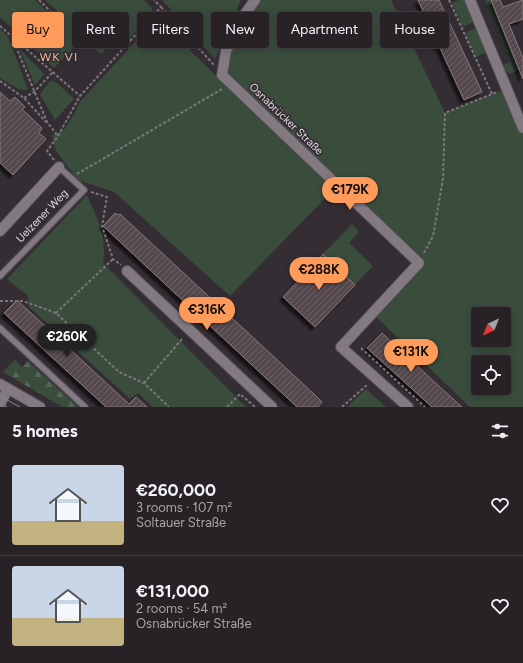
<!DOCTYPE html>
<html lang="en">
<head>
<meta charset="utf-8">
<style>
	body { margin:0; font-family:Figtree,sans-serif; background:#342f33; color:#f1f3f6; height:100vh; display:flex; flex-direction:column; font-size:15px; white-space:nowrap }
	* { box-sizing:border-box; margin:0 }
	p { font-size:13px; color:#a5a4a7 }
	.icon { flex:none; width:22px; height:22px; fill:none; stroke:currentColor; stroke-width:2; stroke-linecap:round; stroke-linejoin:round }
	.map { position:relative; height:407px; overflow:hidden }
	.side { display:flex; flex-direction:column; background:#282227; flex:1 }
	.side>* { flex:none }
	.top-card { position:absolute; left:12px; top:12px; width:499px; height:36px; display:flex; gap:8px }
	.needle { width:26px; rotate:223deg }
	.tools { position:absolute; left:471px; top:307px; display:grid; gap:8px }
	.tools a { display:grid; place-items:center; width:40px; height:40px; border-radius:4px; background:#282227; box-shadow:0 2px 10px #0003,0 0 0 1px #443f44; font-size:20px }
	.price { position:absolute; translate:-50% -34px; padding:0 9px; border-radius:14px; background:#ff9b5a; color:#111; font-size:13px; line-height:26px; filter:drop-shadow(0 1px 2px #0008) }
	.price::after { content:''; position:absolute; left:50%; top:24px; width:12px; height:9px; margin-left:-6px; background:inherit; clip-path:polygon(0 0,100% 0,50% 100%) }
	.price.on { background:#222; color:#fff }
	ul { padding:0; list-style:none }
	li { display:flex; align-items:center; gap:12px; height:100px; padding:0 12px }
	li+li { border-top:1px solid #443f44 }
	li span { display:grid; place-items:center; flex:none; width:112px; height:80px; border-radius:4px; color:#555 }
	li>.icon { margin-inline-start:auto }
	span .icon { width:48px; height:48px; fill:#fffc; stroke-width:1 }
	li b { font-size:17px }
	h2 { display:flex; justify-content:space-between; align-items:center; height:48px; padding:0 12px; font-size:17px }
	.tag { padding:0 14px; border-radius:4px; background:#282227; box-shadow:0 2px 10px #0003,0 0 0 1px #443f44; font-size:14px; line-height:36px }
	.tag.on { background:#ff9b5a; color:#111 }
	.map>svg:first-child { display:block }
	.green { fill:#3a4d3d; fill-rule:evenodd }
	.forest { fill:url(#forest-firs) }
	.building { fill:url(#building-hatch); stroke:#85787c; filter:url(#shadow) }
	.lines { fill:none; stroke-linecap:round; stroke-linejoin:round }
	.lane-casing { stroke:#534c53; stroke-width:8 }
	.street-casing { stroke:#534c53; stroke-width:12 }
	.path { stroke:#7c767c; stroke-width:2; stroke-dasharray:3 2; stroke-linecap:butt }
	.lane { stroke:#827981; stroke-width:5.5 }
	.street { stroke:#827981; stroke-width:10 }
	.tram { stroke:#8b848a; stroke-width:1 }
	.labels { text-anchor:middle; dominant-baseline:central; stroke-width:3.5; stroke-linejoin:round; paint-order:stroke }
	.street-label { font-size:11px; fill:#dfdadf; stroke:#352d34 }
	.neighbourhood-label { font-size:12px; letter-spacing:1px; fill:#f6be9c; stroke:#352d34 }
</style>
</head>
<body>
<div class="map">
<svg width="523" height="407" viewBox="0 0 523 407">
	<defs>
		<pattern id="forest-firs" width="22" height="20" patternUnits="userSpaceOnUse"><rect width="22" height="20" fill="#3a4d3d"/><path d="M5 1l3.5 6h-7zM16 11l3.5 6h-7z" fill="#566659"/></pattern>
		<pattern id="building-hatch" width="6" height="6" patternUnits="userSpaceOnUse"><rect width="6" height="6" fill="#55494d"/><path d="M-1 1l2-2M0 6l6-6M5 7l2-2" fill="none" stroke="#6d6366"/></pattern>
		<filter id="shadow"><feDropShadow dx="-3.5" dy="3.5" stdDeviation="1" flood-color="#0009"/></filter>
	</defs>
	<rect width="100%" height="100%" fill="#352d34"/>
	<path class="green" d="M0 0H35L52 16 57 11 45 0H144L152 8 149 18 124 44 117 38 101 54 83 38 54 68 0 17Z
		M162 0H241L215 59Z
		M256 0H391L445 113 507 88 523 129V407H470L373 314 419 263 222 75 228 48ZM478 314H504V340H478ZM478 362H504V388H478Z
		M459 0H464L474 22 463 27 452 3Z
		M485 0H491L518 67 523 65V68L510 74 505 70 503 65 510 62Z
		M157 18 333 190 230 296 114 192 78 180 56 151 52 135 64 130 76 111 79 103Z
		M476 28 487 52 476 57 465 33Z
		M0 29 8 36 28 90 18 89 0 78Z
		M19 48 44 74 35 85Z
		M50 81 56 82 74 99 55 120 40 94Z
		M87 195C97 218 107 237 103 263L246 407H153L138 393 130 399 29 307 28 296 7 279Z
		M352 224 359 232 349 243 373 266 355 285 323 254Z
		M366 389 386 407H347Z"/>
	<path class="forest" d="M15 360 22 367 28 361 78 407H62L3 372Z"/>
	<path class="building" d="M418 0H439L482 92 464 100Z
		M491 0H500L503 7 523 0V19L509 24 523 58V79Z
		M0 92 10 101 15 97 25 107 22 109 42 128 39 133 46 139 13 175 0 163Z
		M115 213 118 215 120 214 315 395 322 402 318 407H297L103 226Z
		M323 254 355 285 315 327 283 297Z
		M17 300 129 404 136 397 147 407H106L4 313Z
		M382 333 441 388 462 407H432L367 348Z"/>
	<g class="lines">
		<defs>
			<path id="lane" d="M0 276 84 190 59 167
				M0 328 85 407"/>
			<path id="street" d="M255 0 245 14 226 51 222 75 419 263 341 347 408 407
				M470 0 523 128
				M0 231 59 167
				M127 271 272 407
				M0 384 40 407
				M0 404 8 389"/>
		</defs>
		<use href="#lane" class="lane-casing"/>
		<use href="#street" class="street-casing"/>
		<path class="path" d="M39 0 51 12
			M449 0 492 94
			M161 7 214 65
			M0 26 80 96
			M12 37 47 122 58 136
			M0 81 24 98 46 122
			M24 98 34 92 53 72
			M54 160 47 151 58 136 80 96 161 7 154 0
			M77 174 222 89
			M91 192 107 197 102 226 113 259 121 265
			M424 253 433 236 443 179 445 113 497 92
			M0 301H23L56 313 119 372 144 383 169 407
			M56 313 113 259
			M361 348 425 407
			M144 383 183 338
			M227 407 240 394 255 407
			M342 407 368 384"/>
		<use href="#lane" class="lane"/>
		<use href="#street" class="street"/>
		<path class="tram" d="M0 396 20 407
			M0 403 7 407"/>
	</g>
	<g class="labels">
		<g class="street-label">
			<text transform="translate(286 119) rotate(44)">Osnabrücker Straße</text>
			<text transform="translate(42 216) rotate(-46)">Uelzener Weg</text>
		</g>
		<g class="neighbourhood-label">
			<text x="59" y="57">WK VI</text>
		</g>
	</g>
</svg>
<div class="tools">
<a><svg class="needle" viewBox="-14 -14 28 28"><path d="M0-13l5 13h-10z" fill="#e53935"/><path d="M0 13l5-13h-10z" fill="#a5a4a7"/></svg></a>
<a><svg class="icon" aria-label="locate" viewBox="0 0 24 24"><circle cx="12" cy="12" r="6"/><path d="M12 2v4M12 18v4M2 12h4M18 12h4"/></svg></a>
</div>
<b class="price" style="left:350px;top:211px">€179K</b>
<b class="price" style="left:319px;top:291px">€288K</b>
<b class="price" style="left:207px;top:331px">€316K</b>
<b class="price on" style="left:67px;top:358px">€260K</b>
<b class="price" style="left:411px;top:373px">€131K</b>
<div class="top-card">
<a class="tag on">Buy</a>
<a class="tag">Rent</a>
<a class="tag">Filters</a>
<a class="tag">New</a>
<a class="tag">Apartment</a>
<a class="tag">House</a>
</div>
</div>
<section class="side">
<h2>5 homes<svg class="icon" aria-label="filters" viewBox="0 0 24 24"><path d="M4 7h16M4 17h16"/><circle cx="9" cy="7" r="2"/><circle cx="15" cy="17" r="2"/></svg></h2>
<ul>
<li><span style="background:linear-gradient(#c9d6e8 70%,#c2b280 0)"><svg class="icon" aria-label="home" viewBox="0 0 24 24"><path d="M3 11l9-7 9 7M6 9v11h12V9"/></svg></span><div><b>€260,000</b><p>3 rooms · 107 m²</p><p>Soltauer Straße</p></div><svg class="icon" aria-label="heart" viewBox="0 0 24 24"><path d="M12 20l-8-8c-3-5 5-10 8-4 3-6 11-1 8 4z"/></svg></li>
<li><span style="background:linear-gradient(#c9d6e8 65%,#c2b280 0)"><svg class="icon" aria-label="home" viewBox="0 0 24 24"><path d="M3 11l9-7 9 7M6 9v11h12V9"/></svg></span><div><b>€131,000</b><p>2 rooms · 54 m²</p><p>Osnabrücker Straße</p></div><svg class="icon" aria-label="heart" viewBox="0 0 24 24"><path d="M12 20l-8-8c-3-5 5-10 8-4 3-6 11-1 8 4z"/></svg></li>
</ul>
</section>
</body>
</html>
